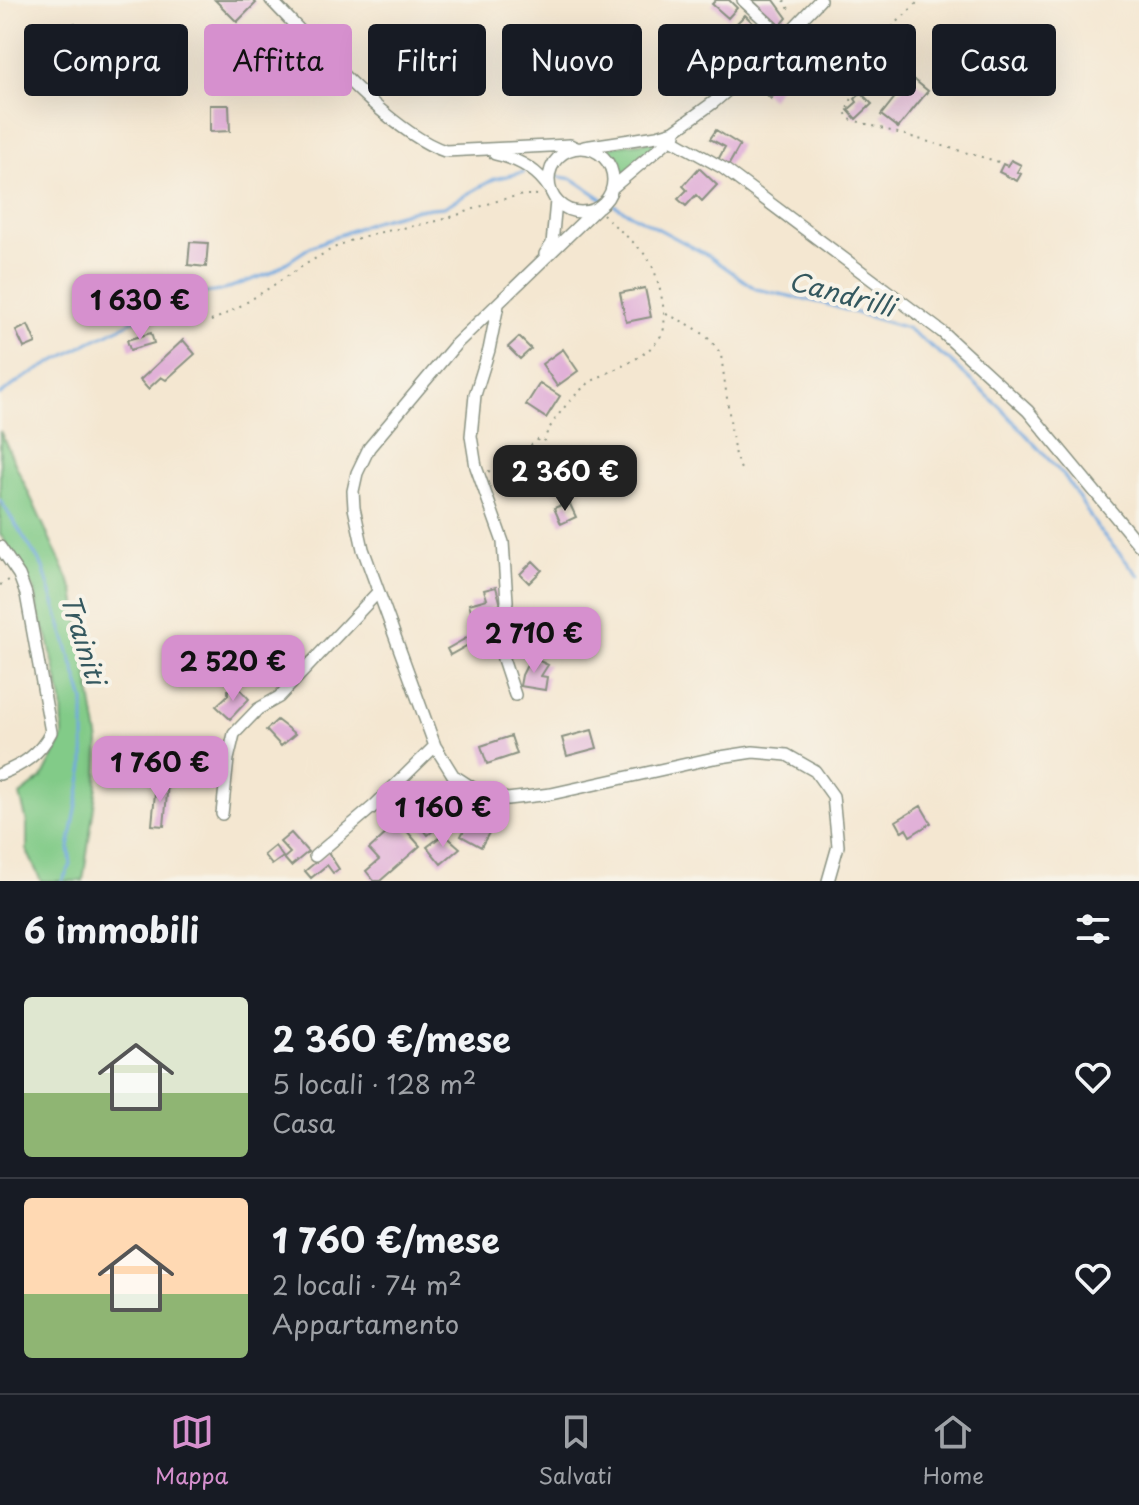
<!DOCTYPE html>
<html lang="it">
<head>
<meta charset="utf-8">
<style>
	body { margin:0; font-family:"Playpen Sans",sans-serif; background:#242831; color:#f1f3f6; height:100vh; display:flex; flex-direction:column; font-size:30px; white-space:nowrap }
	* { box-sizing:border-box; margin:0 }
	p { font-size:26px; color:#9ea1a6 }
	.icon { flex:none; width:44px; height:44px; fill:none; stroke:currentColor; stroke-width:2; stroke-linecap:round; stroke-linejoin:round }
	.map { position:relative; height:881px; overflow:hidden }
	.sheet { display:flex; flex-direction:column; background:#171b24; flex:1 }
	.sheet>* { flex:none }
	.top-card { position:absolute; left:24px; top:24px; width:1092px; height:72px; display:flex; gap:16px }
	.price { position:absolute; translate:-50% -68px; padding:0 18px; border-radius:16px; background:#d690ce; color:#111; font-size:26px; line-height:52px; filter:drop-shadow(0 2px 4px #0008) }
	.price::after { content:''; position:absolute; left:50%; top:48px; width:24px; height:18px; margin-left:-12px; background:inherit; clip-path:polygon(0 0,100% 0,50% 100%) }
	.price.current { background:#222; color:#fff }
	ul { padding:0; list-style:none }
	li { display:flex; align-items:center; gap:24px; height:200px; padding:0 24px }
	li+li { border-top:2px solid #363941 }
	li span { display:grid; place-items:center; flex:none; width:224px; height:160px; border-radius:8px; color:#555 }
	li>.icon { margin-inline-start:auto }
	span .icon { width:96px; height:96px; fill:#fffc; stroke-width:1 }
	li b { font-size:34px }
	h2 { display:flex; justify-content:space-between; align-items:center; height:96px; padding:0 24px; font-size:34px }
	.chip { padding:0 28px; border-radius:8px; background:#171b24; box-shadow:0 8px 32px #0002; font-size:28px; line-height:72px }
	.chip.current { background:#d690ce; color:#111 }
	.menu { display:flex; justify-content:space-around; align-items:center; height:112px; border-top:2px solid #363941; background:#171b24; font-size:22px; color:#9ea1a6 }
	.menu a { display:grid; justify-items:center; gap:4px }
	.menu .current { color:#d690ce }
	.map>svg:first-child { display:block }
	.green { fill:#82cb88; stroke:#50845e; stroke-width:2 }
	.lines { fill:none; stroke-linecap:round; stroke-linejoin:round }
	.stream { stroke:#72a9e0; stroke-width:3 }
	.building { fill:#e1b1d8 }
	.minor-casing { stroke:#8a9282; stroke-width:14 }
	.path { stroke:#8a9282; stroke-width:2; stroke-dasharray:2 6; stroke-linecap:butt }
	.minor { stroke:#fff; stroke-width:11 }
	.labels { text-anchor:middle; dominant-baseline:central; stroke-width:8; stroke-linejoin:round; paint-order:stroke }
	.water-label { font-size:26px; font-style:italic; fill:#34585f; stroke:#f7f3e8 }
</style>
</head>
<body>
<div class="map">
<svg width="1139" height="881" viewBox="0 0 1139 881">
	<rect width="100%" height="100%" fill="#f7f3e8"/>
	<filter id="ink" filterUnits="userSpaceOnUse"><feTurbulence type="fractalNoise" baseFrequency=".0125" numOctaves="2"/><feDisplacementMap in="SourceGraphic" scale="16" xChannelSelector="R" yChannelSelector="G"/><feConvolveMatrix kernelMatrix="1 2 1 2 8 2 1 2 1" color-interpolation-filters="sRGB"/></filter>
	<filter id="wash" filterUnits="userSpaceOnUse"><feTurbulence type="fractalNoise" baseFrequency=".006" numOctaves="4" result="noise"/><feDisplacementMap in="SourceGraphic" scale="32" xChannelSelector="R" yChannelSelector="G"/><feGaussianBlur stdDeviation="1.8" result="paint"/><feColorMatrix in="noise" values="0 0 0 0 0 0 0 0 0 0 0 0 0 0 0 0 0 1.4 0 .05"/><feComposite in="paint" operator="in"/></filter>
	<g filter="url(#wash)">
		<rect width="100%" height="100%" fill="#f4e7d1"/>
		<path class="green" d="M666 140 618 179 614 164 601 151 602 147Z
			M0 431 74 591 99 743 97 786 83 881H41L27 851V822L20 795 42 778 63 737 62 702 48 639 38 613 35 591 0 534Z"/>
		<g class="lines">
			<path class="stream" d="M554 176 573 179 601 198 709 256 756 289 822 303 907 328 950 361 1001 408 1065 477 1099 530 1139 576
				M0 395 22 379 90 342 185 296 220 291 271 273 310 247 374 221 418 209 444 207 494 179 524 172
				M0 500 43 567 84 701V766L69 848 71 865 62 881"/>
		</g>
		<g id="blocks">
			<path class="building" d="M215 0H253L256 3 237 22Z
				M716 0H729L737 8 728 18 712 4Z
				M752 0H774L787 18 780 26Z
				M745 15 761 31 750 42 734 26Z
				M75 23 81 38 62 45 56 31Z
				M300 45 315 59 306 69 290 54Z
				M771 62 783 82 771 99 754 81Z
				M911 77 928 91 898 128 881 115Z
				M861 93 872 104 856 119 848 110 857 102 855 99Z
				M210 105H229L230 131 210 132Z
				M716 130 740 145 728 166 718 160 725 147 710 139Z
				M1011 160 1021 165 1017 172 1021 174 1017 181 999 172 1003 164 1007 166Z
				M699 168 717 185 702 201 696 195 686 206 678 199 687 190 683 186Z
				M190 242 208 243 206 267 188 265Z
				M645 288 651 317 626 322 620 293Z
				M28 325 36 343 24 348 16 331Z
				M151 333 154 343 130 350 127 340Z
				M519 337 531 349 520 359 508 347Z
				M183 340 195 354 166 380 161 377 148 389 140 380Z
				M563 349 578 371 557 386 542 364Z
				M540 383 560 396 546 418 526 405Z
				M569 502 576 517 561 524 554 508Z
				M533 561 542 570 529 583 520 574Z
				M496 587 501 605 489 608 492 621 482 623 480 616 473 618 469 604 487 599 484 590Z
				M535 611 548 615 546 623 555 626 552 635 529 628Z
				M472 635 475 641 450 655 447 649Z
				M531 657 548 665 541 676 547 677 545 690 520 686 522 675Z
				M240 689 249 699 230 719 216 706 228 695V690Z
				M277 720 295 734 281 746 266 730Z
				M592 730 597 748 567 756 562 738Z
				M511 736 517 754 487 764 481 746Z
				M156 782 168 783 164 826 152 825Z
				M411 783 418 791V796L414 800 418 804 404 817 390 802Z
				M921 806 931 823 910 836 906 829 902 832 896 821Z
				M430 809 442 823 428 835 417 821Z
				M470 819 490 831 481 847 461 836Z
				M399 822 420 846 380 881H374L366 871 379 860 369 849Z
				M291 833 308 852 291 866 284 858 290 853 280 842Z
				M444 834 460 848 441 864 427 847Z
				M275 846 283 857 272 865 264 855Z
				M328 852 339 869 333 873 327 865 311 878 305 871Z"/>
		</g>
	</g>
	<g filter="url(#ink)">
		<use href="#blocks" fill-opacity="0" stroke="#8a9282" stroke-width="2"/>
		<g class="lines">
			<defs>
				<path id="minor" d="M271 0C313 43 390 133 445 151L570 145 576 148
					M743 0 784 38
					M671 139 723 168 942 332 1028 411 1139 545
					M584 147 657 136 674 131 714 102 763 60 820 0
					M549 180a32 32 0 1 1 64 0a32 32 0 1 1-64 0Z
					M495 154C517 159 537 169 549 188
					M612 188 675 135
					M597 208 456 344 369 448 357 473 353 491 354 508 363 549 435 746 453 775 476 790 507 799 551 794 714 758 753 752 787 755 815 771 833 796 838 846 828 881
					M545 254 552 244 556 201
					M498 305 489 350 475 395 471 436 476 467 503 542 507 601 501 642 503 659 515 695
					M0 547 19 575 26 594 51 732C40 754 23 765 0 774
					M222 814 228 759 234 734 258 709 279 697 378 592
					M315 856 375 805 435 746"/>
			</defs>
			<use href="#minor" class="minor-casing"/>
			<path class="path" d="M784 0 791 13
				M793 46 790 76 794 86 802 87 851 67 856 73 851 101 845 112 849 119 999 162
				M852 66 920 0
				M603 214C617 230 646 249 653 268 659 281 669 322 662 334 648 359 614 368 592 381 578 389 549 423 545 438 541 449 549 463 557 471 591 504 604 467 623 473 627 475 630 478 633 481
				M666 314C689 324 709 333 721 355L735 456 741 469
				M211 321C256 301 294 268 338 246 373 229 414 229 451 217 480 208 508 193 539 195
				M488 471C527 484 518 442 544 438
				M0 585 11 579"/>
			<use href="#minor" class="minor"/>
		</g>
	</g>
	<g class="labels">
		<g class="water-label">
			<text transform="translate(842 293) rotate(15)">Candrilli</text>
			<text transform="translate(84 639) rotate(73)">Trainiti</text>
		</g>
	</g>
</svg>
<b class="price" style="left:140px;top:342px">1 630 €</b>
<b class="price current" style="left:565px;top:513px">2 360 €</b>
<b class="price" style="left:534px;top:675px">2 710 €</b>
<b class="price" style="left:233px;top:703px">2 520 €</b>
<b class="price" style="left:160px;top:804px">1 760 €</b>
<b class="price" style="left:443px;top:849px">1 160 €</b>
<div class="top-card">
<a class="chip">Compra</a>
<a class="chip current">Affitta</a>
<a class="chip">Filtri</a>
<a class="chip">Nuovo</a>
<a class="chip">Appartamento</a>
<a class="chip">Casa</a>
</div>
</div>
<section class="sheet">
<h2>6 immobili<svg class="icon" aria-label="filters" viewBox="0 0 24 24"><path d="M4 7h16M4 17h16"/><circle cx="9" cy="7" r="2"/><circle cx="15" cy="17" r="2"/></svg></h2>
<ul>
<li><span style="background:linear-gradient(#dfe7d0 60%,#8fb573 0)"><svg class="icon" aria-label="home" viewBox="0 0 24 24"><path d="M3 11l9-7 9 7M6 9v11h12V9"/></svg></span><div><b>2 360 €/mese</b><p>5 locali · 128 m²</p><p>Casa</p></div><svg class="icon" aria-label="heart" viewBox="0 0 24 24"><path d="M12 20l-8-8c-3-5 5-10 8-4 3-6 11-1 8 4z"/></svg></li>
<li><span style="background:linear-gradient(#ffd9b3 60%,#8fb573 0)"><svg class="icon" aria-label="home" viewBox="0 0 24 24"><path d="M3 11l9-7 9 7M6 9v11h12V9"/></svg></span><div><b>1 760 €/mese</b><p>2 locali · 74 m²</p><p>Appartamento</p></div><svg class="icon" aria-label="heart" viewBox="0 0 24 24"><path d="M12 20l-8-8c-3-5 5-10 8-4 3-6 11-1 8 4z"/></svg></li>
</ul>
</section>
<nav class="menu">
<a class="current"><svg class="icon" aria-label="map" viewBox="0 0 24 24"><path d="M3 6l6-2 6 2 6-2v14l-6 2-6-2-6 2zM9 4v14M15 6v14"/></svg>Mappa</a>
<a><svg class="icon" aria-label="saved" viewBox="0 0 24 24"><path d="M7 4h10v16l-5-4-5 4z"/></svg>Salvati</a>
<a><svg class="icon" aria-label="home" viewBox="0 0 24 24"><path d="M3 11l9-7 9 7M6 9v11h12V9"/></svg>Home</a>
</nav>
</body>
</html>
